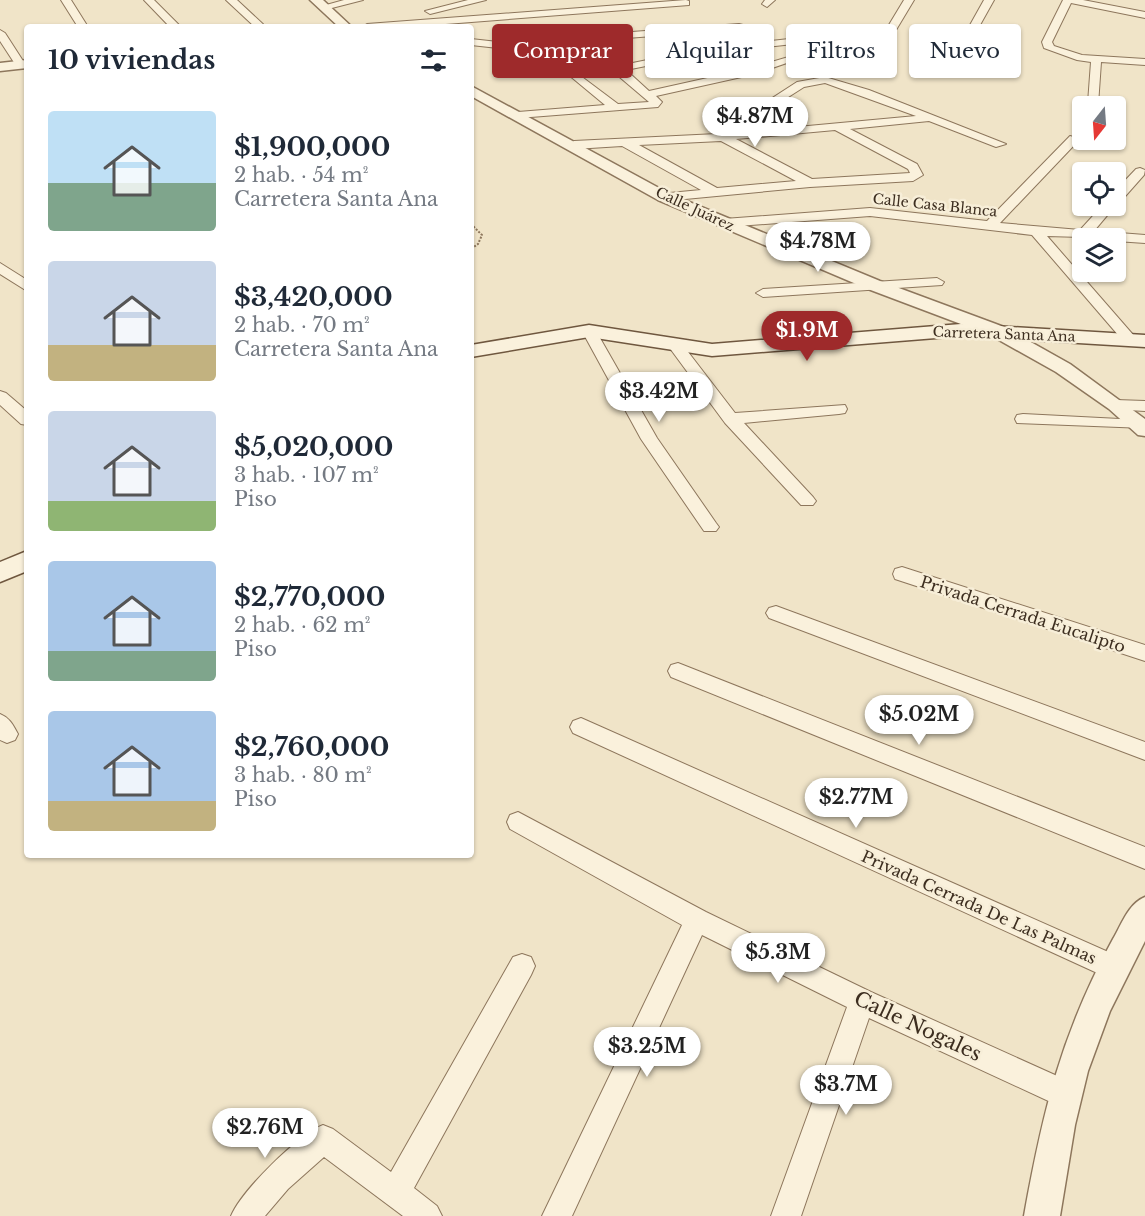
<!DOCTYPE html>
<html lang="es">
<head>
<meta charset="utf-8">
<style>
	body { margin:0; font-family:"Libre Baskerville",serif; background:#f2f2f3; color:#1f2937; height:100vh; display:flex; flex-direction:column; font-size:22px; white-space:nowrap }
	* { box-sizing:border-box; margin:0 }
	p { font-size:20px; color:#747a83 }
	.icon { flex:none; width:33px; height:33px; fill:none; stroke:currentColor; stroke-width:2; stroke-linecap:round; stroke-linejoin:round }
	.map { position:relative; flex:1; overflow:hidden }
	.panel { position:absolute; left:24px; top:24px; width:450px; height:834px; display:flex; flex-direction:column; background:#fff; border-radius:6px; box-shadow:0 2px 4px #0004 }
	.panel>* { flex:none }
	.hud { position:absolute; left:492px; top:24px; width:562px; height:54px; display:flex; gap:12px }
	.needle { width:39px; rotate:197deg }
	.buttons { position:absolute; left:1072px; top:96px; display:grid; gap:12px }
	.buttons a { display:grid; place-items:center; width:54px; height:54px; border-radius:6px; background:#fff; box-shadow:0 2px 4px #0004; font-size:30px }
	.price { position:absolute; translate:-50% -51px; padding:0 14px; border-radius:21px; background:#fff; color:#222; font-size:20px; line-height:39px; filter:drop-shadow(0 2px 3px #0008) }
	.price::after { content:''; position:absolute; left:50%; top:36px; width:18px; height:14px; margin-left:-9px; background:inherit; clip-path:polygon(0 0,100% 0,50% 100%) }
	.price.selected { background:#9e2a2b; color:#fff }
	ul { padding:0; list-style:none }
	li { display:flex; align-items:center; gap:18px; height:150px; padding:0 24px }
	li span { display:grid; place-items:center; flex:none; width:168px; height:120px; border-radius:6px; color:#555 }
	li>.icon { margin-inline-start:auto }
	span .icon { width:72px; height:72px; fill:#fffc; stroke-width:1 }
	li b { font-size:26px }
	h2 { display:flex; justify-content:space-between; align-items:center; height:72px; padding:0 24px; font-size:26px }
	.tag { padding:0 21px; border-radius:6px; background:#fff; box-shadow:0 2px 4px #0004; font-size:21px; line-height:54px }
	.tag.selected { background:#9e2a2b; color:#fff }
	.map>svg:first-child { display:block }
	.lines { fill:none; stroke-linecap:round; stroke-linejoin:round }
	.minor-casing { stroke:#8d765c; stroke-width:2 }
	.tertiary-casing { stroke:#8d765c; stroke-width:3 }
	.secondary-casing { stroke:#6f573f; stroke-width:3 }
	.path { stroke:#8d765c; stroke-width:2; stroke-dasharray:2 1.5; stroke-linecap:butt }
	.minor { fill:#faf1dc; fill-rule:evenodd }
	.tertiary { fill:#faf1dc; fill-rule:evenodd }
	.secondary { fill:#faf1dc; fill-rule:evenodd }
	.labels { text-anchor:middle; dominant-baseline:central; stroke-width:5; stroke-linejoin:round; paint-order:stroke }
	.far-street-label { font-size:14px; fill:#3d2e20; stroke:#f7eed8 }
	.street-label { font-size:16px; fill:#3d2e20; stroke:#f7eed8 }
	.near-street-label { font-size:20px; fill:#3d2e20; stroke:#f7eed8 }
</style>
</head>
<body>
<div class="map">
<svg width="1145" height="1216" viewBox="0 0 1145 1216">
	<rect width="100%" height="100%" fill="#f0e4c8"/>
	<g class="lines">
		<defs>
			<path id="minor" d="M61 0H71L88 27H78Z
				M144 0H154L181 27H170Z
				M226 0H237L266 27H255Z
				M344 0H363L324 10 319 7Z
				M468 0H486L430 14 425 11Z
				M686 0 689 1V5L407 27H362L367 24Z
				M765 0H775L767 7 762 4Z
				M904 0H914L887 45H879L878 43Z
				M984 0H994L961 59 952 61 951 59Z
				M1063 0H1083L1145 12V18L1071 3 1052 42 1054 46 1082 55 1145 59V65L1101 62 1098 105 1088 103 1091 62 1077 60 1044 48 1042 42Z
				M739 24 743 25V29L498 48 471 45V39L498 42Z
				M0 30 5 33 25 64 24 66 15 64 0 41Z
				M789 39 794 42 793 44 706 54 626 70 649 91 748 69 802 53 807 56 755 74 656 96 662 102 658 107 518 118 512 115 518 112 605 105 564 71 512 76 507 73 508 71 566 65 618 104 649 102 616 74 618 66 706 48Z
				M825 77 869 90 1006 144 996 147 929 121 850 129 917 164 923 175 913 181 810 187 664 201 658 197 659 194 701 190 622 146 574 149 568 145 574 141 717 134 797 82ZM825 83 916 116 732 133 804 87ZM835 130 908 169 910 173 812 179 736 139ZM721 141 796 181 717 188 639 145Z
				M1070 136 1080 139 1000 223 1080 230 1102 206H1115L1094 231 1145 235V243L1116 241V238L1047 236 1135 337 1138 340 1135 343H1125L1032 235 870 216 724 227 717 223 724 219 870 208 987 221Z
				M1140 168 1145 170 1144 175 1121 201 1116 202V190L1136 169Z
				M0 263 27 280V291L0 274Z
				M937 278 944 282 942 285 763 297 756 293 763 289Z
				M589 327 596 331 657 438 716 523 719 527 716 531H704L641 439 582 331Z
				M677 342 682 344 735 413 845 405 847 409 845 413 839 414 744 423 813 497 816 501 813 505H801L725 423 669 347Z
				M0 391 6 393 27 411V425L21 424 0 405Z
				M1116 400 1145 401V411L1110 409 1108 405Z
				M1023 414 1139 420 1145 421V428L1017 423 1015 419 1017 415Z
				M902 567 1145 645V661L895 579 893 574 895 569Z
				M776 606 1145 742V760L769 618 766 613 769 608Z
				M678 663 1145 847V869L671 677 668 671 671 665Z
				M0 714C10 718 13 725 18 734L15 740 7 743 0 740Z
				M581 718 1124 959 1128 968 1124 977 1115 980 1106 977 573 733 570 727 573 721Z
				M518 812 706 912 871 992 1075 1084 1079 1094 1075 1104 1065 1108 1055 1104 869 1018 801 1216H771L847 1007 702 935 572 1216H542L682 925 510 829 507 822 510 815Z
				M522 954 531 957 535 966 531 975 414 1188 437 1206 442 1216H403L324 1157 288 1189 265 1216H231C242 1190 297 1136 323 1125L333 1129 391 1172 513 957Z"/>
			<path id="tertiary" d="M310 0H323L352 27H339Z
				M27 60V68L0 71V63Z
				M471 86 670 194 880 281 1004 327 1070 364 1145 419V436L1138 435 1109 409 1056 372 990 335 868 289 658 200 471 96Z
				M1145 897V941L1110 1011 1088 1071 1075 1125 1060 1216H1024C1043 1111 1061 1034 1113 939 1122 924 1128 904 1145 897Z"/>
			<path id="secondary" d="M961 324 1145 335V347L961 336 712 356 589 337 471 357V345L589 325 712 344Z
				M27 551V571L0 582V562Z"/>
		</defs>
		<use href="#minor" class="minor-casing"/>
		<use href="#tertiary" class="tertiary-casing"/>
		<use href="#secondary" class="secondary-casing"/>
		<path class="path" d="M471 224 482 235 478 244 471 249"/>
		<use href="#minor" class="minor"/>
		<use href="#tertiary" class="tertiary"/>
		<use href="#secondary" class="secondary"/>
	</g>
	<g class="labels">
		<g class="far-street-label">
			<text transform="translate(935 205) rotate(6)">Calle Casa Blanca</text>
			<text transform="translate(695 209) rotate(25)">Calle Juárez</text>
			<text transform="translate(1004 334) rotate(2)">Carretera Santa Ana</text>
		</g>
		<g class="street-label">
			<text transform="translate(1023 614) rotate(18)">Privada Cerrada Eucalipto</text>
			<text transform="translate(979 907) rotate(24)">Privada Cerrada De Las Palmas</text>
		</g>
		<g class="near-street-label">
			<text transform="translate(918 1026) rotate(25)">Calle Nogales</text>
		</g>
	</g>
</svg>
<div class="buttons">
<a><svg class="needle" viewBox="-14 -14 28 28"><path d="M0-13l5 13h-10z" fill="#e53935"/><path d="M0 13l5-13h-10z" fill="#747a83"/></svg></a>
<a><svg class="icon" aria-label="locate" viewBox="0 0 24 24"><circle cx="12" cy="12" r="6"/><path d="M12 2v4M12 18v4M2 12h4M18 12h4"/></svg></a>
<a><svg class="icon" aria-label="layers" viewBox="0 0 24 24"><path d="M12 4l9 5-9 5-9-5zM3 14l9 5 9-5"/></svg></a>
</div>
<b class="price" style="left:755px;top:148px">$4.87M</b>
<b class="price" style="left:818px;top:273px">$4.78M</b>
<b class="price selected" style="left:807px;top:362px">$1.9M</b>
<b class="price" style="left:659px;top:423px">$3.42M</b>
<b class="price" style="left:919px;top:746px">$5.02M</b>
<b class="price" style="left:856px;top:829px">$2.77M</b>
<b class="price" style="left:778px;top:984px">$5.3M</b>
<b class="price" style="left:647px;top:1078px">$3.25M</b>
<b class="price" style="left:846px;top:1116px">$3.7M</b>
<b class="price" style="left:265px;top:1159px">$2.76M</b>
<div class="hud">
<a class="tag selected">Comprar</a>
<a class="tag">Alquilar</a>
<a class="tag">Filtros</a>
<a class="tag">Nuevo</a>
</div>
<section class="panel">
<h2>10 viviendas<svg class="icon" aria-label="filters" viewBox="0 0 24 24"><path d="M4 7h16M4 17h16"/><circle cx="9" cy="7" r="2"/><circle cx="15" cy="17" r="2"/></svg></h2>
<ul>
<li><span style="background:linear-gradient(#bfe0f5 60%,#7fa58c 0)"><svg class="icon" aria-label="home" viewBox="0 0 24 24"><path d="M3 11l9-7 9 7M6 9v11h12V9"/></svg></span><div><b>$1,900,000</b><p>2 hab. · 54 m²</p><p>Carretera Santa Ana</p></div></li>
<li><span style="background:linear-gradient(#c9d6e8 70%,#c2b280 0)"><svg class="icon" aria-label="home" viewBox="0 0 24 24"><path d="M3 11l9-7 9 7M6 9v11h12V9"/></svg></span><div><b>$3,420,000</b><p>2 hab. · 70 m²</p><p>Carretera Santa Ana</p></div></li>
<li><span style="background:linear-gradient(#c9d6e8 75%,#8fb573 0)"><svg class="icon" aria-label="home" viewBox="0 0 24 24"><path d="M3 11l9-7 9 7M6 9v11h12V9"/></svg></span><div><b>$5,020,000</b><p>3 hab. · 107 m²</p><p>Piso</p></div></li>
<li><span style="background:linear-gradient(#a9c7e8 75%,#7fa58c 0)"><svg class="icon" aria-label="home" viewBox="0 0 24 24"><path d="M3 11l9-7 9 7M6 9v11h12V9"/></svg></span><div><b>$2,770,000</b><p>2 hab. · 62 m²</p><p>Piso</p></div></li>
<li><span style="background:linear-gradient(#a9c7e8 75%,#c2b280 0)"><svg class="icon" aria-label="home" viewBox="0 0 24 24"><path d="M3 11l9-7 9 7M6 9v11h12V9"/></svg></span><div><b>$2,760,000</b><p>3 hab. · 80 m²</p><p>Piso</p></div></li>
</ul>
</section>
</div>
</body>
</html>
